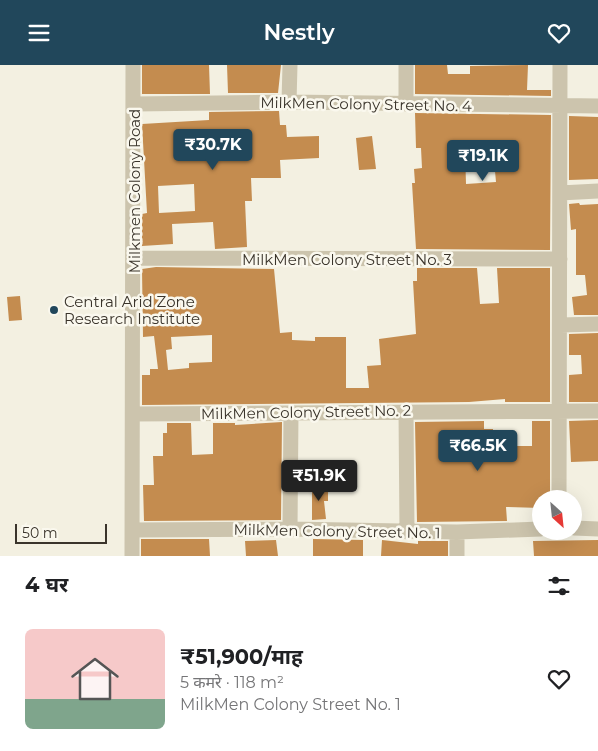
<!DOCTYPE html>
<html lang="hi">
<head>
<meta charset="utf-8">
<style>
	body { margin:0; font-family:Montserrat,"Noto Sans Devanagari",sans-serif; background:#f2f2f2; color:#202124; height:100vh; display:flex; flex-direction:column; font-size:19px; white-space:nowrap }
	* { box-sizing:border-box; margin:0 }
	p { font-size:16px; color:#757577 }
	.icon { flex:none; width:28px; height:28px; fill:none; stroke:currentColor; stroke-width:2; stroke-linecap:round; stroke-linejoin:round }
	.map { position:relative; height:491px; overflow:hidden }
	.panel { display:flex; flex-direction:column; background:#fff; flex:1 }
	.panel>* { flex:none }
	.needle { width:32px; rotate:153deg }
	.controls { position:absolute; left:532px; top:425px; display:grid; gap:10px }
	.controls a { display:grid; place-items:center; width:50px; height:50px; border-radius:50%; background:#fff; box-shadow:0 5px 20px #0002; font-size:25px }
	.scale { position:absolute; left:15px; bottom:12px; width:92px; box-sizing:border-box; padding-left:5px; border:2px solid #3a342b; border-top:0; font-size:14px; line-height:18px; white-space:nowrap; color:#3a342b; -webkit-text-stroke:4px #faf8ee; paint-order:stroke }
	.price { position:absolute; translate:-50% -42px; padding:0 11px; border-radius:5px; background:#21475b; color:#fff; font-size:16px; line-height:32px; filter:drop-shadow(0 1px 2px #0008) }
	.price::after { content:''; position:absolute; left:50%; top:30px; width:15px; height:11px; margin-left:-8px; background:inherit; clip-path:polygon(0 0,100% 0,50% 100%) }
	.price.current { background:#222; color:#fff }
	ul { padding:0; list-style:none }
	li { display:flex; align-items:center; gap:15px; height:125px; padding:0 25px }
	li+li { border-top:1px solid #e0e0e0 }
	li span { display:grid; place-items:center; flex:none; width:140px; height:100px; border-radius:8px; color:#555 }
	li>.icon { margin-inline-start:auto }
	span .icon { width:60px; height:60px; fill:#fffc; stroke-width:1 }
	li b { font-size:21px }
	h2 { display:flex; justify-content:space-between; align-items:center; height:60px; padding:0 25px; font-size:21px }
	header { display:flex; justify-content:space-between; align-items:center; height:65px; padding:0 25px; background:#21475b; color:#fff; font-size:22px; font-weight:600 }
	.map>svg:first-child { display:block }
	.building { fill:#c48c4f; fill-rule:evenodd }
	.lines { fill:none; stroke-linecap:round; stroke-linejoin:round }
	.minor { stroke:#ccc4ad; stroke-width:15 }
	.poi-dot { fill:#21475b; stroke:#faf8ee; stroke-width:2 }
	.labels { text-anchor:middle; dominant-baseline:central; stroke-width:5; stroke-linejoin:round; paint-order:stroke }
	.street-label { font-size:15px; fill:#3a342b; stroke:#faf8ee }
	.poi-label { font-size:15px; fill:#3a342b; stroke:#faf8ee; text-anchor:start }
</style>
</head>
<body>
<header><svg class="icon" aria-label="menu" viewBox="0 0 24 24"><path d="M4 6h16M4 12h16M4 18h16"/></svg>Nestly<svg class="icon" aria-label="heart" viewBox="0 0 24 24"><path d="M12 20l-8-8c-3-5 5-10 8-4 3-6 11-1 8 4z"/></svg></header>
<div class="map">
<svg width="598" height="491" viewBox="0 0 598 491">
	<rect width="100%" height="100%" fill="#f3f0e1"/>
	<path class="building" d="M142 0H209L210 29H142Z
		M227 0H281L278 28H228Z
		M415 0H447L448 9H470V1L528 0 527 25H551V31L415 29Z
		M279 46 280 60H286L287 72 319 71V93L280 95 281 113H251L252 136H245L247 182 215 184 213 157 172 159 173 179 142 181V149L147 148 142 59 209 55V47ZM194 119 195 146 159 148 158 121Z
		M415 48 551 50 550 185 416 184 412 118H415L414 104 422 103 421 83H416ZM493 84 496 117 466 119 465 85Z
		M569 51 598 52V114L569 115Z
		M372 71 376 104 359 105 356 73Z
		M579 138 580 140 598 139V250H574L572 232 587 230 585 210H576V164L571 165 569 139Z
		M156 202 274 204 280 268 292 267V275L315 276V272H346V323H369L367 301 381 300 379 274 416 269 413 216H417V203H477L480 239 499 238 497 203H550V337H505V334L469 337 142 340V310H150V304H158L154 271 143 272 142 204ZM212 270V297L189 298V303L168 305 166 285 172 284 171 272Z
		M20 231 22 255 9 256 7 232Z
		M598 268V337H569V310L582 309 581 290H569V269Z
		M598 355V396L571 397 569 356Z
		M484 356V364H493V381H532V356H550V434H541V443L506 442 507 456 417 457 415 357Z
		M282 357 281 455 144 456 143 420H154L153 391H163V368H167V358H191L192 390 213 389V358H235V360Z
		M312 421 328 422V436H324L326 454 312 455Z
		M141 474H209L210 491H141Z
		M313 474 363 475V491H313Z
		M276 475 278 491H246L245 476Z
		M382 475 418 479V476H448V491H381Z
		M598 475V491H534L533 476Z"/>
	<g class="lines">
		<path class="minor" d="M406 0V39
			M289 37 290 0
			M134 39 289 37 598 41
			M560 128 598 126
			M134 193 560 194
			M561 260 598 259
			M406 346 407 467
			M134 349 598 346
			M559 434 560 0
			M574 463 598 464
			M290 464 291 348
			M133 465 290 464 457 467 541 464
			M457 467V491
			M132 491 133 0"/>
	</g>
	<circle class="poi-dot" cx="54" cy="245" r="5"/>
	<g class="labels">
		<g class="street-label">
			<text transform="translate(366 39) rotate(1)">MilkMen Colony Street No. 4</text>
			<text transform="translate(134 126) rotate(-90)">Milkmen Colony Road</text>
			<text x="347" y="194">MilkMen Colony Street No. 3</text>
			<text transform="translate(306 347) rotate(-1)">MilkMen Colony Street No. 2</text>
			<text transform="translate(337 466) rotate(1)">MilkMen Colony Street No. 1</text>
		</g>
		<g class="poi-label">
			<text x="64" y="236">Central Arid Zone<tspan x="64" dy="17">Research Institute</tspan></text>
		</g>
	</g>
</svg>
<div class="controls">
<a><svg class="needle" viewBox="-14 -14 28 28"><path d="M0-13l5 13h-10z" fill="#e53935"/><path d="M0 13l5-13h-10z" fill="#757577"/></svg></a>
</div>
<div class="scale">50 m</div>
<b class="price" style="left:213px;top:106px">₹30.7K</b>
<b class="price" style="left:483px;top:117px">₹19.1K</b>
<b class="price" style="left:478px;top:407px">₹66.5K</b>
<b class="price current" style="left:319px;top:437px">₹51.9K</b>
</div>
<section class="panel">
<h2>4 घर<svg class="icon" aria-label="filters" viewBox="0 0 24 24"><path d="M4 7h16M4 17h16"/><circle cx="9" cy="7" r="2"/><circle cx="15" cy="17" r="2"/></svg></h2>
<ul>
<li><span style="background:linear-gradient(#f6c9c9 70%,#7fa58c 0)"><svg class="icon" aria-label="home" viewBox="0 0 24 24"><path d="M3 11l9-7 9 7M6 9v11h12V9"/></svg></span><div><b>₹51,900/माह</b><p>5 कमरे · 118 m²</p><p>MilkMen Colony Street No. 1</p></div><svg class="icon" aria-label="heart" viewBox="0 0 24 24"><path d="M12 20l-8-8c-3-5 5-10 8-4 3-6 11-1 8 4z"/></svg></li>
</ul>
</section>
</body>
</html>
